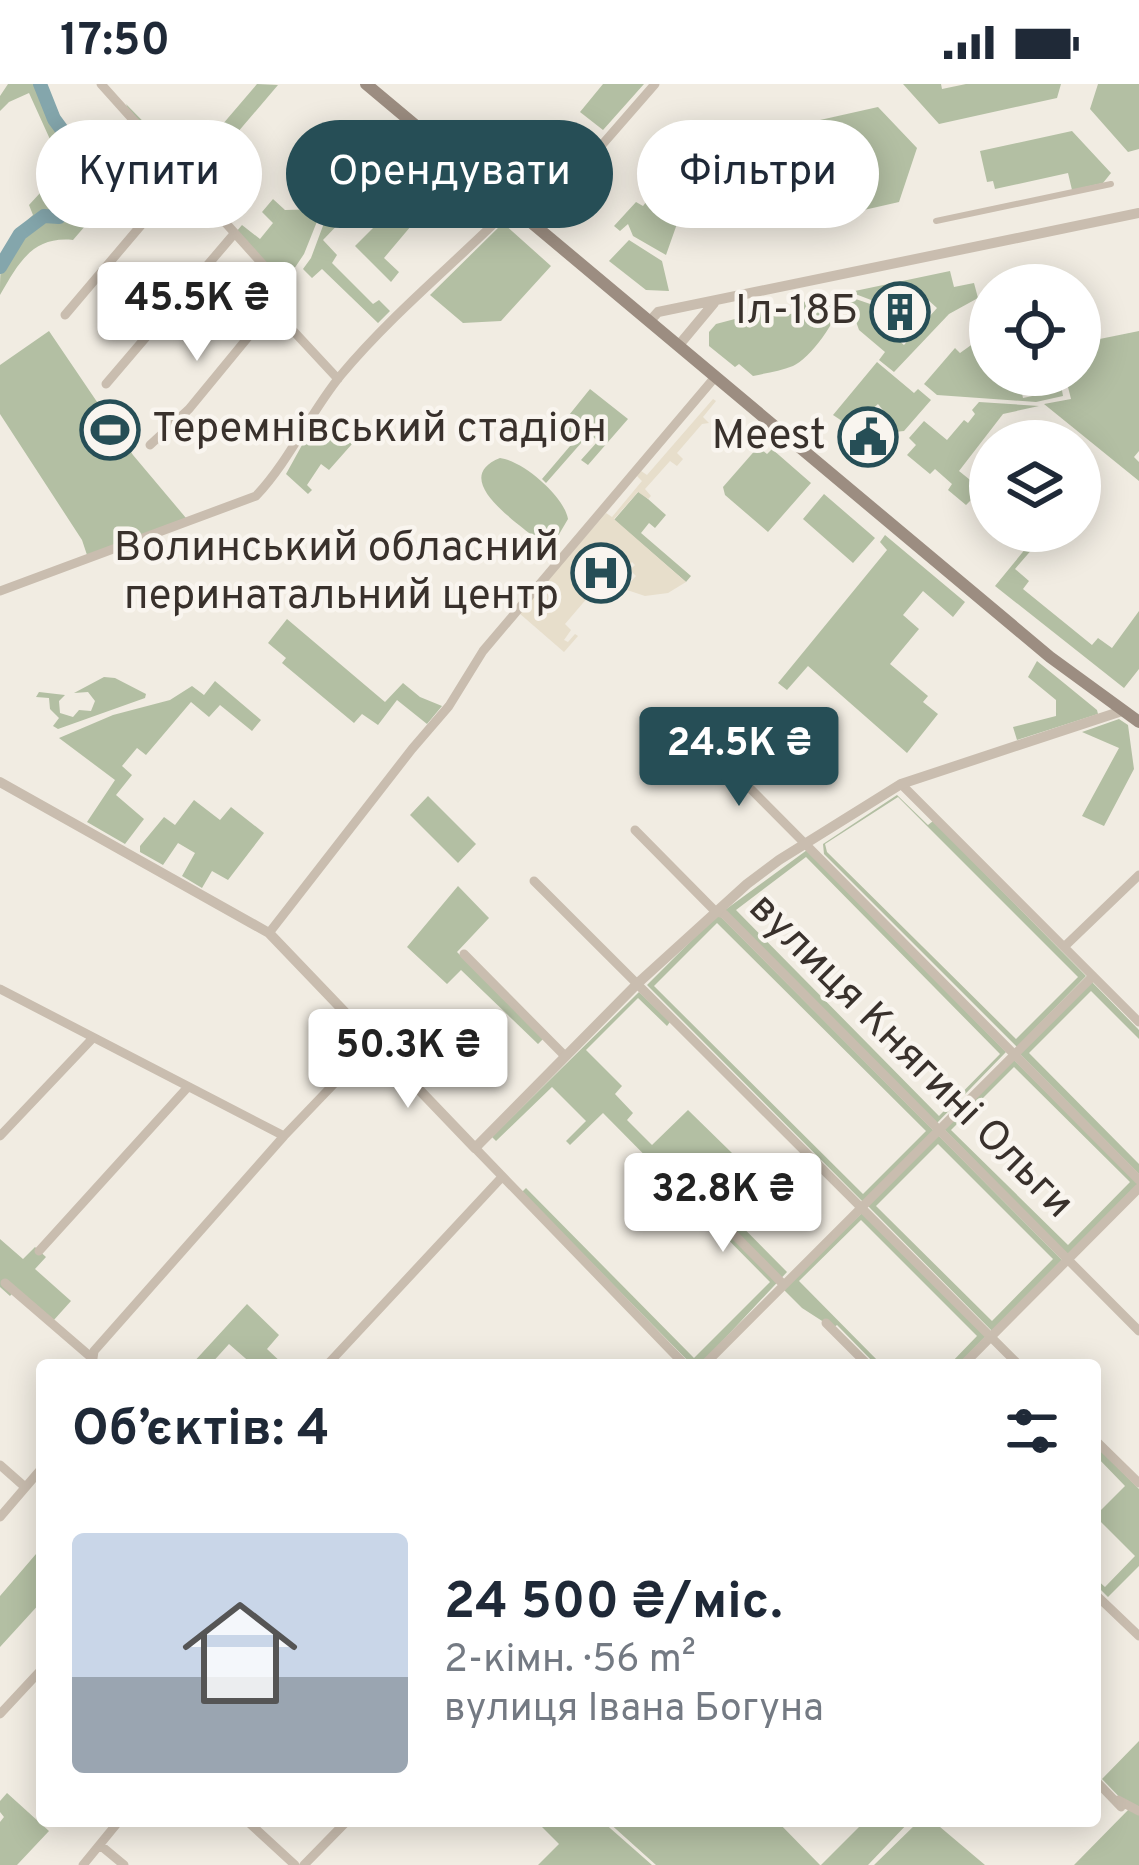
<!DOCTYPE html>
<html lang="uk">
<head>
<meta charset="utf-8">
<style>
	body { margin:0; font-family:Overpass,sans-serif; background:#f6f6f7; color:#1f2937; height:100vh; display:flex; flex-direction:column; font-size:45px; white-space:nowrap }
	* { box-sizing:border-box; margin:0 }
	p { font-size:39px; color:#747a83 }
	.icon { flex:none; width:66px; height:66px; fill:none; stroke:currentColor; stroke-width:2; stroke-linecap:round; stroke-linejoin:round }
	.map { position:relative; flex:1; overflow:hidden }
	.details { position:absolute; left:36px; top:1275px; width:1065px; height:468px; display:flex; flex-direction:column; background:#fff; border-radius:12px; box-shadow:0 6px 30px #0003 }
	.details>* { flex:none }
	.top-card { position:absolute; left:36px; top:36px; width:1068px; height:108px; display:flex; gap:24px }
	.fabs { position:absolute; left:969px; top:180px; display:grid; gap:24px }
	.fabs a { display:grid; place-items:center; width:132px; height:132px; border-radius:50%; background:#fff; box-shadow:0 6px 30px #0003; font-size:60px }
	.price { position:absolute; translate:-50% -102px; padding:0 27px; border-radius:12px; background:#fff; color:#222; font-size:39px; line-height:78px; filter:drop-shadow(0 3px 6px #0008) }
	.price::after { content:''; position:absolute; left:50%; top:72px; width:36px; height:27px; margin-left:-18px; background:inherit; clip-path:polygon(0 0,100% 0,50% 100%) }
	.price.current { background:#264e56; color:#fff }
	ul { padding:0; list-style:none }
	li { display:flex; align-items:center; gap:36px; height:300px; padding:0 36px }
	li span { display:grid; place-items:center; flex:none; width:336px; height:240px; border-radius:12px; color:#555 }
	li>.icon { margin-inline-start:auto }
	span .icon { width:144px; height:144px; fill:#fffc; stroke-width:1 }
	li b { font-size:51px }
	h2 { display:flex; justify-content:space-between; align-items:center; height:144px; padding:0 36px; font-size:51px }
	.chip { padding:0 42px; border-radius:54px; background:#fff; box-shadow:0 6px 30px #0003; font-size:42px; line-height:108px }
	.chip.current { background:#264e56; color:#fff }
	.status { display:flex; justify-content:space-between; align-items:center; height:84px; padding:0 60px; background:#fff; direction:ltr }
	.status svg { height:33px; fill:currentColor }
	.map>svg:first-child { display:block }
	.green { fill:#b3bfa3; fill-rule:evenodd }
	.plaza { fill:#e7decb }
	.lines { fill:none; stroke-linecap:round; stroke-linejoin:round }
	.river { stroke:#84a6ac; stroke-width:14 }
	.pedestrian { stroke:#c9bdaf; stroke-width:6 }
	.minor { stroke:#c9bdaf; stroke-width:9 }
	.tertiary { stroke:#c9bdaf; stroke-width:10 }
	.secondary { stroke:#9c8d81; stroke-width:12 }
	.labels { text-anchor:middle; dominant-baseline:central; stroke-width:9; stroke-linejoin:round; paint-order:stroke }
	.poi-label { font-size:42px; fill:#39312c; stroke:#f9f5ef; text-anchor:end }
	.street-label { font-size:42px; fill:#39312c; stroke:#f9f5ef }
</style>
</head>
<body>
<div class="status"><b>17:50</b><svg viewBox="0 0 49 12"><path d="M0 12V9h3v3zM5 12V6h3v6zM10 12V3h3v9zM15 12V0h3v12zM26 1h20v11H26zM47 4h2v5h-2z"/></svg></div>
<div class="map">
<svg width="1139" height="1781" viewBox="0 0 1139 1781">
	<rect width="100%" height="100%" fill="#f1ece2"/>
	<path class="green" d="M8 0H45L64 41 87 69 97 65 117 105 73 156C33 152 19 178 0 211 0 170 2 160 33 131L29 121 63 84 29 9 9 18 0 27V12Z
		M257 0 278 1 214 76 200 65 181 87 131 32 126 20 177 72 201 44 222 41Z
		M603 0H644L603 46 580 28Z
		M903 0H941L942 5 966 0H1061L1057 14 939 40Z
		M1098 0H1139V65L1128 68 1090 25Z
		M878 23 917 64 899 118 842 131 804 91 820 36Z
		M1072 47 1111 89 1103 99 1072 106 1068 89 995 105 993 97 987 98 980 67Z
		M360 87 393 115 386 123 369 108 323 156 337 171 332 179 373 220 379 216 390 227 378 239 322 185 312 194 303 185 311 174 330 123Z
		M654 96 684 120 666 171 633 152 628 140 620 147 614 142 636 118 643 122 656 105 651 100Z
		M273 115 285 126 322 125 304 170 284 200 236 148 242 141 260 155 273 139 262 128Z
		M397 120 406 128 402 134 411 142 384 174 399 188 391 198 355 162Z
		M503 139 551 182 501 237 463 239 430 211Z
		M629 156 662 177 669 207 646 206 609 177Z
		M950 187 954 203 974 199 978 214 949 230 894 288 879 276 885 268 859 246 847 212 876 222 880 240 904 261 937 224 917 206 893 203 879 219 850 208Z
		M840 210C844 230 810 275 793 282 781 287 766 289 753 292L739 280 735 283 709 262V248L716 240 784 222 786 231 804 227 803 218Z
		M990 241V291H1018L1023 314 1037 311 1035 298 1051 295 1053 303 1061 301 1063 312 1036 318 937 311 924 300 955 264 960 269 981 254 977 248Z
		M49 247 133 371 186 434 87 471 82 456 0 330V281Z
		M1139 247V367L1134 373 1139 378V397L1044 320 1071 315 1065 291H1080V259Z
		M877 278 914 309 918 305 931 316 904 347 894 348 889 344 893 339 878 320 857 339 863 351 833 331Z
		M590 305 628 335 588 381 581 376 598 357 589 350 546 399 542 395 576 355 561 341Z
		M979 318 1039 322 1003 330 959 387 990 412V432L971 416 966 421 948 406 952 400 935 385 930 390 907 371 916 361 909 354 924 337 947 356 964 336 968 339 975 330 972 326Z
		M317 334 352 360 329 386 321 380 307 401 312 406 308 410 286 390Z
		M758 363 767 370 772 365 811 399 768 448 725 411 723 403Z
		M500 374C523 377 564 412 568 435L558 452 543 456 534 453C514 436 450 394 500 374Z
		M639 407 666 431 655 444 649 439 641 449 691 492 686 498 614 436Z
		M824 410 875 454 853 479 803 435Z
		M1040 447H1052L1062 455 1060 457 1047 448 1015 485 1029 497 1023 505 1092 561 1098 554 1112 564 1139 527V585L1124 604 995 502Z
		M885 451 965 518 953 533 923 507 903 531 919 545 890 580 928 612 923 618 938 630 907 669 808 582 787 606 778 599 887 466 880 458Z
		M287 535 385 618 403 599 420 613 442 622 427 640 397 616 378 641 362 630 354 639 282 579 286 574 268 559Z
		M1037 577 1097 626 1098 630 1017 656 1013 643 1056 632V616L1028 593Z
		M104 593 115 594 146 610 145 614 58 645 53 642 59 634 50 625 49 614 36 613 39 608 65 611 59 617 60 629 73 633 79 626 91 627 95 617 88 608 74 609Z
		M215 597 261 636 252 647 220 621 209 633 191 618 146 671 137 664 122 682 132 691 116 711 144 735 125 760 87 738 115 696 59 654 113 631 170 616 192 602 204 611Z
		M1119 635 1128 641 1134 685 1104 742 1082 732 1119 664 1082 648Z
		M897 711 928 741 933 737 1086 892 1017 963 824 770 823 760ZM898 713 1078 893 1016 955 827 768 825 760Z
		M428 712 476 760 458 779 410 731Z
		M194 716 220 736 231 723 264 749 228 796 212 787 202 804 182 792 195 769 178 759 163 781 140 768V762L164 733 175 741Z
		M807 766 1006 968 937 1039 725 826ZM806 773 1000 970 939 1032 736 826Z
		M458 802 489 834 457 868 544 954 538 960 461 886 447 900 407 863Z
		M718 830 934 1047 863 1118 647 901ZM717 839 926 1047 863 1110 654 902Z
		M1092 898 1139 946V955L1091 907 1029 969 1139 1080V1090L1020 970Z
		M639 908 670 938 667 942 638 914 586 966 622 1002 615 1010 633 1029 627 1036 652 1061 688 1026 732 1069 701 1101 787 1188 700 1281H692L522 1108 526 1104 694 1274 770 1198 603 1029 570 1061 566 1057 586 1037 552 1003 496 1057 492 1053Z
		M1014 976 1138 1100 1069 1172 944 1045ZM1014 983 1130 1098 1068 1161 951 1046Z
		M938 1051 1062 1176 992 1247 868 1122ZM938 1060 1053 1175 992 1237 876 1122Z
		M863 1128 986 1252 958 1281H949L977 1252 861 1136 799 1197 882 1281H876L837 1241 833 1244 802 1224 783 1205Z
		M0 1155 23 1175 35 1163 46 1173 35 1185 71 1217 53 1237 16 1205 10 1212 0 1203Z
		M247 1220 279 1251 267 1265 284 1281H253L229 1260 210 1281H191Z
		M1095 1361 1139 1405V1482L1108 1513 1095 1500V1494L1105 1503 1135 1472 1095 1432 1125 1402 1095 1371Z
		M42 1463V1517L0 1563V1512Z
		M1139 1657V1781H1074L1130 1724 1102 1695Z
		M7 1709 49 1747 17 1781H0V1738L4 1733 0 1728V1717Z
		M536 1737H602L652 1781H538L559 1760Z
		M607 1737H777L820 1781H656Z
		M865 1737H910L868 1781H821Z
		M919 1737H933L985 1781H874Z"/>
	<path class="plaza" d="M713 315 716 317 703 333 709 339 702 340 677 369 683 375 677 382 670 377 645 405 651 412 648 415 638 408 614 435 686 498 668 509 645 512 624 505 636 492 630 486 635 481 632 478 627 483 619 477 611 486 604 485 598 492 600 499 565 540 571 546 564 556 568 558 575 550 578 552 564 568 519 529 606 429 612 433 642 397 637 392 641 387 647 391Z"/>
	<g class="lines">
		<path class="river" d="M0 183 20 150 44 132 59 133 87 89V80L54 35 40 0"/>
		<path class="pedestrian" d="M936 137 1111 100"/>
		<path class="minor" d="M101 0 284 204 272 224 338 295
			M533 140 655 0
			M65 231 182 93
			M106 300 234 150
			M150 361 189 325 272 224
			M0 507 256 412C290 376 309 330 341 291 392 230 455 179 511 123
			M704 658 1139 1096
			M901 700 1139 938
			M635 746 716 828 724 830 1139 1247
			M534 797 1019 1281
			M269 849 412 665 449 622 483 567 716 292
			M1064 863 1139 791
			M464 870 565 972
			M0 905 284 1052
			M0 1052 92 955
			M475 1064 685 1281
			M694 1110 783 1200
			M39 1167 187 1004
			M5 1199 92 1274
			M826 1239 868 1281
			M92 1281 94 1267 284 1052 374 958
			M327 1281 502 1093
			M704 1281 1093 892
			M963 1281 1139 1104
			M1095 1356 1139 1399
			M0 1381 25 1403
			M0 1433 42 1384
			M1095 1510 1139 1552
			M0 1630 42 1585
			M1095 1696 1121 1723
			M1118 1716 1139 1727
			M247 1737 295 1781
			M100 1761 124 1781
			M83 1781 119 1737
			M304 1781 347 1737"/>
		<path class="tertiary" d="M650 237 658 228 1139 129
			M679 261 714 219
			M0 698 269 849 475 1064 638 899 747 800 779 776 901 700 1122 627"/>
		<path class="secondary" d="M366 0 1050 573 1139 638"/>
	</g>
	<defs>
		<symbol id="building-ring" viewBox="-11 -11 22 22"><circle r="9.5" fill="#f9f5ef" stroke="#264e56" stroke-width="1.5"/><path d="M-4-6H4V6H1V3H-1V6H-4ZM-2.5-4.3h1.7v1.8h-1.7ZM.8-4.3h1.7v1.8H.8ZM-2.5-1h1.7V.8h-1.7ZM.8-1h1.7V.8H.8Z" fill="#264e56"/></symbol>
		<symbol id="stadium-ring" viewBox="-11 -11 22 22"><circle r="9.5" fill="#f9f5ef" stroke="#264e56" stroke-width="1.5"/><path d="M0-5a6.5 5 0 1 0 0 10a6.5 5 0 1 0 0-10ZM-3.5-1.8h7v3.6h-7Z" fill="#264e56"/></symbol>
		<symbol id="civic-ring" viewBox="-11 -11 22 22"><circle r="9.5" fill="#f9f5ef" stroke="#264e56" stroke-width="1.5"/><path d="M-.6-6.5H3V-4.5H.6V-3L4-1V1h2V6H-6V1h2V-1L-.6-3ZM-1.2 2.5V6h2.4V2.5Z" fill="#264e56"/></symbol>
		<symbol id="hospital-ring" viewBox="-11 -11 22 22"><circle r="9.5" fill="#f9f5ef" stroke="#264e56" stroke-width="1.5"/><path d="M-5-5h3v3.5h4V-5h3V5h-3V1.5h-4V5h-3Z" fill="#264e56"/></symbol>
	</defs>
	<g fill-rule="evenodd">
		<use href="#building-ring" x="867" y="195" width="66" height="66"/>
		<use href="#stadium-ring" x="77" y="313" width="66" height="66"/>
		<use href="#civic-ring" x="835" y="320" width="66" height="66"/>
		<use href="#hospital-ring" x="568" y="456" width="66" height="66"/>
	</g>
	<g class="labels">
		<g class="poi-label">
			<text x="858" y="228">Іл-18Б</text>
			<text x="152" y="346" text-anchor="start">Теремнівський стадіон</text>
			<text x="826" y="353">Meest</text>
			<text x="559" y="465">Волинський обласний<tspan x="559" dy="48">перинатальний центр</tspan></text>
		</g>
		<g class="street-label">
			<text transform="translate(910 973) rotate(45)">вулиця Княгині Ольги</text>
		</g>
	</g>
</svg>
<div class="fabs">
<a><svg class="icon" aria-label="locate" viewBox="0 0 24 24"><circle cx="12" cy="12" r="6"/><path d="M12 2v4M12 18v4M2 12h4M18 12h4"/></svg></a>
<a><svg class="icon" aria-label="layers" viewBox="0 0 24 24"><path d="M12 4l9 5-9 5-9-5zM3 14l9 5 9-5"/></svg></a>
</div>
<b class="price" style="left:197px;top:280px">45.5K ₴</b>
<b class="price current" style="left:739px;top:725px">24.5K ₴</b>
<b class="price" style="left:408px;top:1027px">50.3K ₴</b>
<b class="price" style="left:723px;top:1171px">32.8K ₴</b>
<div class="top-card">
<a class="chip">Купити</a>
<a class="chip current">Орендувати</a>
<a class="chip">Фільтри</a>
</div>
<section class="details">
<h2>Об’єктів: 4<svg class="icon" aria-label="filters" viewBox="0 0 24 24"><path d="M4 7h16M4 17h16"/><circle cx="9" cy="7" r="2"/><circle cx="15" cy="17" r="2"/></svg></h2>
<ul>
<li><span style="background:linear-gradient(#c9d6e8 60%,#9aa5b1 0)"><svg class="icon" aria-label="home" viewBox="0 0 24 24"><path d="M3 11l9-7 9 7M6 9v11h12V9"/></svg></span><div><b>24 500 ₴/міс.</b><p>2-кімн. · 56 m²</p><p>вулиця Івана Богуна</p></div></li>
</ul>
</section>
</div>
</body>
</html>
